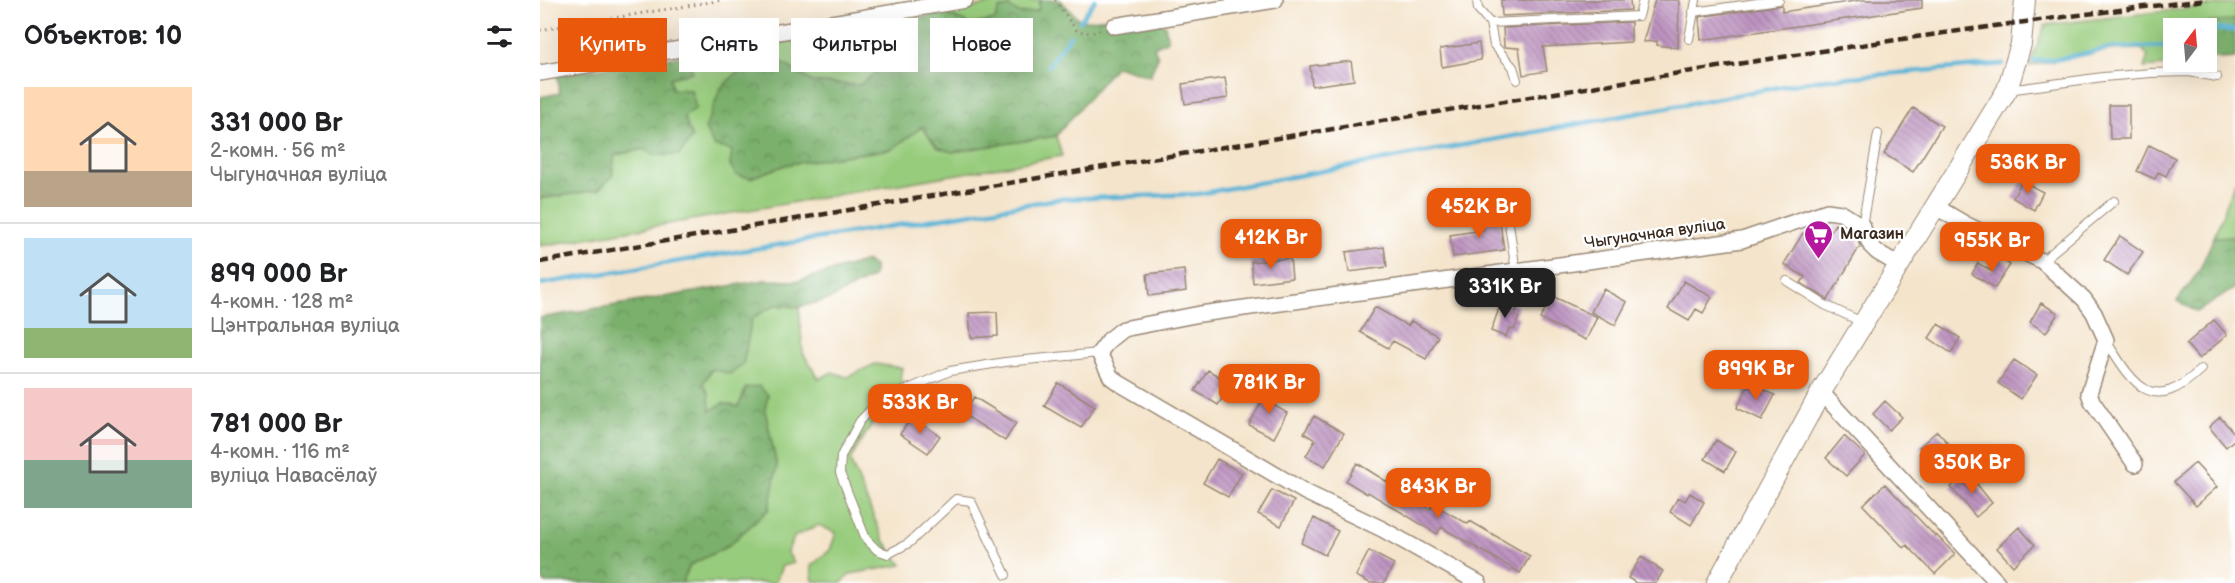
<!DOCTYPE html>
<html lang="ru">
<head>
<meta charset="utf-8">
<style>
	body { margin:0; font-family:"Balsamiq Sans",sans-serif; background:#f6f6f6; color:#202124; height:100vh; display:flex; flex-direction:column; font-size:22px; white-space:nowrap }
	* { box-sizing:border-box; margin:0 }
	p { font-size:20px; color:#757577 }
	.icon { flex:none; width:33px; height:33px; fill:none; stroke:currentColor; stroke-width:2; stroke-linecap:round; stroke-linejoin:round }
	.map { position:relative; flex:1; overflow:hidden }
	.side { display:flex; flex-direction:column; background:#fff; width:540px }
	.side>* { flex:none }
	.hud { position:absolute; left:18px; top:18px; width:570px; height:54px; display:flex; gap:12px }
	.needle { width:39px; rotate:16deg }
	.tools { position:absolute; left:1623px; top:18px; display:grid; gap:12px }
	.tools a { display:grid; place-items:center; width:54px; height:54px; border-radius:0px; background:#fff; box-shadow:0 6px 24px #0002; font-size:30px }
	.price { position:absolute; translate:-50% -51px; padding:0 14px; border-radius:12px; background:#ea580c; color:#fff; font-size:20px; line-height:39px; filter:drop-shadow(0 2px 3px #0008) }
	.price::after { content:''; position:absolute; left:50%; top:36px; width:18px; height:14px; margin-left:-9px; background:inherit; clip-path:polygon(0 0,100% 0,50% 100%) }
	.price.on { background:#222; color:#fff }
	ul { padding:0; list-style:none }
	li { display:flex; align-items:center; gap:18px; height:150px; padding:0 24px }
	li+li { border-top:2px solid #e0e0e0 }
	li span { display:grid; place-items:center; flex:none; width:168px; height:120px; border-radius:0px; color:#555 }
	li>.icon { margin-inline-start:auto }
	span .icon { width:72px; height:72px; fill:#fffc; stroke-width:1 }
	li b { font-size:26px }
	h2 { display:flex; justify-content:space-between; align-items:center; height:72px; padding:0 24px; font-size:26px }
	.pill { padding:0 21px; border-radius:0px; background:#fff; box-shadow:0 6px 24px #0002; font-size:21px; line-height:54px }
	.pill.on { background:#ea580c; color:#fff }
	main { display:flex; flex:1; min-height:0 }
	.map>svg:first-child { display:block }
	.green { fill:#98cc7d; stroke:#6a7b4e; stroke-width:1.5 }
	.forest { fill:url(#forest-crowns); stroke:#5a6d45; stroke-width:1.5 }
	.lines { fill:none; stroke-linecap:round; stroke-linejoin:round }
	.stream { stroke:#59b4d7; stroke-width:4.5 }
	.building { fill:url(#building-back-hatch) }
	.service-casing { stroke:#988774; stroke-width:10 }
	.minor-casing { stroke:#988774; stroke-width:18 }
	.tertiary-casing { stroke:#988774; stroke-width:22 }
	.path { stroke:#988774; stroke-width:3; stroke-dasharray:1.5 4.5; stroke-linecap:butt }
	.service { stroke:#fff; stroke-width:8 }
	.minor { stroke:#fff; stroke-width:15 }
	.tertiary { stroke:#fff; stroke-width:20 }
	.rail { stroke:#3b2a1e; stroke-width:4.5; stroke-dasharray:9 4.5; stroke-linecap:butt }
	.labels { text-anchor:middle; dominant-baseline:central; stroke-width:4.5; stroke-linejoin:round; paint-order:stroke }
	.street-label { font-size:16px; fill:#3b2a1e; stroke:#fff }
	.poi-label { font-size:16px; font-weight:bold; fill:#3b2a1e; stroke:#fff; text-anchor:start }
</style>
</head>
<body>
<main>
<section class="side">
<h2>Объектов: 10<svg class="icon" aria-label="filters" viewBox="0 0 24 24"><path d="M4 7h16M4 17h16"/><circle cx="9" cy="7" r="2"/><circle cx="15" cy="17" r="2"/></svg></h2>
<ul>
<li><span style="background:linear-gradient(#ffd9b3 70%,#b9a48a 0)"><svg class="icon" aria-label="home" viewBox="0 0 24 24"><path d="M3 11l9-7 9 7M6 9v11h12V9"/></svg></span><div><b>331 000 Br</b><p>2-комн. · 56 m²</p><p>Чыгуначная вуліца</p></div></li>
<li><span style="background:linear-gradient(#bfe0f5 75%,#8fb573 0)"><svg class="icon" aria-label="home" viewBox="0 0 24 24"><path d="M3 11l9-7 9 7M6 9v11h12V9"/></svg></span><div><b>899 000 Br</b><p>4-комн. · 128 m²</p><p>Цэнтральная вуліца</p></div></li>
<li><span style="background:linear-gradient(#f6c9c9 60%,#7fa58c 0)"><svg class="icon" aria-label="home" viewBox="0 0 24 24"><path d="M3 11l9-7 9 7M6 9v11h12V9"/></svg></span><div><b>781 000 Br</b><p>4-комн. · 116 m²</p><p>вуліца Навасёлаў</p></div></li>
</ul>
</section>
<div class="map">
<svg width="1695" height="583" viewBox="0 0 1695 583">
	<defs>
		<pattern id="forest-crowns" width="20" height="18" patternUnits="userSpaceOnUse" patternTransform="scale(1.5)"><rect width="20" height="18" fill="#7ab06c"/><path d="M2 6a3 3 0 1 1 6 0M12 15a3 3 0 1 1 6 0" fill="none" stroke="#658f58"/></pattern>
		<pattern id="building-back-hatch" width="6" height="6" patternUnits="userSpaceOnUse" patternTransform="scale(1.5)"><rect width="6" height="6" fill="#be94c1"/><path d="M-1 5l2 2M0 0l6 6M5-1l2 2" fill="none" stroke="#9c799c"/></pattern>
	</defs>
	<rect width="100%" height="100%" fill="#fff"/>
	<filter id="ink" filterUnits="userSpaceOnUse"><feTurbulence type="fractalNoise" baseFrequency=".0167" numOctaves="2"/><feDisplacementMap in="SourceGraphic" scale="12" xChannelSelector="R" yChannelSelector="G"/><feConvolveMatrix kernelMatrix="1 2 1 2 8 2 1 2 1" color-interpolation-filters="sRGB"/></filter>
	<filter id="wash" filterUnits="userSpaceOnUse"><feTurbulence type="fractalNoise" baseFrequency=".008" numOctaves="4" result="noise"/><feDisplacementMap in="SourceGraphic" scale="24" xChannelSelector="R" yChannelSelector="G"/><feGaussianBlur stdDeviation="1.35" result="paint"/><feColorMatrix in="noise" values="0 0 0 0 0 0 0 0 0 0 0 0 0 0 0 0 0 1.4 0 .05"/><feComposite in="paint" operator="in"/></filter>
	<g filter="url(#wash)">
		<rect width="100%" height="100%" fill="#f4e4cb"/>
		<path class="green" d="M471 0H500L498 11 480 14 469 7 459 9 455 20 430 25 406 13Z
			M1695 3V20L1634 28V62H1661L1604 68 1608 56 1602 49 1571 50 1489 66 1505 25Z
			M338 25 342 68 319 85 272 82 235 58 192 150 210 178 248 164 352 149 382 127 397 147 412 152 516 136 522 156 0 246V199L58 189 72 177 74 155 104 149 114 155H139L151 138 132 89 130 78 152 72 148 55Z
			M1695 181V236L1674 237Z
			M235 305 259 307 263 353 279 379 292 372 307 377 335 364 362 368 360 379 381 395 339 412 310 460 343 539 362 565 310 574 302 583 273 581 271 566 290 550 296 533 279 525 255 536 247 552 254 563 242 566 235 583H142L150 565 188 546 237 467 225 410 198 407 170 412 169 394 163 383 172 369 203 364 212 318Z"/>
		<path class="forest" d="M500 0H520L541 21 600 14 625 25 628 40 614 47 618 57 610 76 576 66 516 136 412 152 397 147 382 127 352 149 248 164 210 178 196 175 190 165 192 150 174 146 165 129 180 89 207 63 235 58 272 82 319 85 342 68 338 25 406 13 430 25 455 20 459 9 469 7 480 14 498 11Z
			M1695 20V58L1681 59 1667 56 1666 28 1634 27Z
			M148 55 152 72 130 78 132 89 151 90 156 108 144 117 152 138 139 155H114L104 149 75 155 72 177 58 190 0 199V97L20 93 17 75Z
			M1695 236V288L1657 312 1637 301 1659 271 1674 237Z
			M327 261 335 267 333 277 288 300 259 307 235 305 212 318 203 364 190 374 172 369 163 383 169 394 170 411 183 403 198 407 206 388 219 386 228 395 225 410 237 467 229 509 188 546 150 565 142 583H6L0 578V318L225 280 258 281Z"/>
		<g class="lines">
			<path class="stream" d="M540 21 555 0
				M1638 28H1642
				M1666 29 1695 30
				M1494 61 1519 59 1571 48 1634 46
				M508 66 530 36
				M0 284 518 199 658 194 1277 80 1463 64"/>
		</g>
		<g id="blocks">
			<path class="building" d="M961 0H1090L1091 10 962 16Z
				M1115 0H1139L1138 48 1117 45V41L1103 42Z
				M1322 0H1382V8L1161 40 1159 17 1242 5V12Z
				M1091 22V42L1003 47 1007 71 983 75 979 48 964 47 963 28Z
				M939 43 941 60 902 67 900 49Z
				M811 61 814 80 772 86 770 66Z
				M685 78 688 98 645 104 642 84Z
				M1569 105H1589V139H1570Z
				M1373 108 1402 126 1373 172 1344 154Z
				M1609 145 1635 158 1626 176 1618 172 1615 179 1597 171Z
				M1482 181 1503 192 1494 210 1473 198Z
				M959 215 964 250 913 257 910 235 943 230 941 217Z
				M1295 224 1316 236 1320 246 1288 300 1261 283 1265 277 1244 264 1263 233 1283 244Z
				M1580 236 1603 252 1587 275 1564 260Z
				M844 247 847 267 809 272 806 252Z
				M750 258 752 278 713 283 711 262Z
				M1460 258 1470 265 1455 288 1432 274 1438 263 1451 271Z
				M644 270 646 291 609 296 607 274Z
				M1144 281 1172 297 1163 313 1156 309 1149 321 1128 309Z
				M1063 289 1087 302 1075 325 1051 312Z
				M1012 296 1057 317 1046 340 1000 319Z
				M962 300 978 306 975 316 979 317 974 330 969 328 966 337 951 331Z
				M1501 303 1518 313 1506 333 1490 322Z
				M835 307 868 326 871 321 898 336 886 359 853 341 848 348 820 332Z
				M457 312 458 336 431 338 429 313Z
				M1674 320 1687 335 1659 359 1646 344Z
				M1398 324 1420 338 1411 353 1389 338Z
				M1474 360 1497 375 1481 399 1458 383Z
				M668 370 691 384 678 405 655 391Z
				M518 383 555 406 541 428 504 406Z
				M1210 383 1235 395 1222 420 1197 408Z
				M729 388 741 394 735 406 747 413 734 438 709 425Z
				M434 397 476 423 465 441 423 414Z
				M1345 401 1362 417 1349 430 1333 414Z
				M774 416 804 433 785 466 766 456 775 440 764 433Z
				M372 417 400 436 388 453 360 434Z
				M1680 417 1695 434V439L1686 447 1669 427Z
				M1397 431 1414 450 1396 466 1379 447Z
				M1304 436 1325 455 1306 476 1286 458Z
				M1176 440 1196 452 1185 471 1165 459Z
				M677 459 702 473 688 497 663 483Z
				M817 463 890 509 893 504 928 524 930 521 990 556 980 573 901 527 897 534 828 492 827 494 806 481Z
				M1655 463 1677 487 1656 506 1634 482Z
				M1428 473 1452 503 1436 517 1411 487Z
				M1345 484 1395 536 1396 535 1415 554 1395 574 1367 545 1364 548 1323 505Z
				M732 490 754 501 741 526 718 514Z
				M1150 493 1164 502 1151 525 1130 512 1138 497 1145 501Z
				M774 518 798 531 785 555 761 543Z
				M1479 527 1495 545 1473 566 1457 548Z
				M829 551 854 564 844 583H830L816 576Z
				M1101 557 1123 571 1116 583H1096L1088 578Z"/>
		</g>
	</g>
	<g filter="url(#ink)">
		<use href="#blocks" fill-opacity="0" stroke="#988774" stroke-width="1.5"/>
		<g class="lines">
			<defs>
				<path id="service" d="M937 0 938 9 950 23 1099 16 1103 0
					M1153 12 1239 0
					M950 23 954 45 973 67 977 80
					M1149 39 1156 0
					M1468 90 1563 77 1611 73 1649 72 1677 77
					M966 203 976 272
					M1322 226 1338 134
					M1502 261 1574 201
					M1247 281 1285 305 1322 322
					M1567 342C1595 387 1613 415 1661 369
					M466 575 431 501 416 499 369 543 348 554 337 550 326 539 300 473 301 456 320 421 338 402 410 371 465 362 559 353"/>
				<path id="minor" d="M574 26 735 0
					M0 73 425 0
					M1396 207 1425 224 1502 261 1544 299 1554 313 1566 340 1549 393 1552 401 1595 464
					M1281 392 1458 583
					M939 583 842 529 765 492 579 383 571 377 559 353 569 340 583 329 660 314 1202 240 1287 211 1301 213 1322 226 1331 246 1337 252 1359 265"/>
				<path id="tertiary" d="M1177 583 1281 392 1467 90 1481 44 1485 0"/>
			</defs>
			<use href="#service" class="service-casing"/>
			<use href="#minor" class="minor-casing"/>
			<use href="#tertiary" class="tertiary-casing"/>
			<path class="path" d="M515 0 537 31 551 33 560 30
				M0 30 183 0"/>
			<use href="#service" class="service"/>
			<use href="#minor" class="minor"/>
			<use href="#tertiary" class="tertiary"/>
			<path class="rail" d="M0 262C323 208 647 152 971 100 1202 63 1434 25 1667 0"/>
		</g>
	</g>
	<defs>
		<symbol id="supermarket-pin" viewBox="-11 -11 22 30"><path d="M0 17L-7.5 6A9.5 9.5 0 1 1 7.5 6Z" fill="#b5179e" stroke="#fff"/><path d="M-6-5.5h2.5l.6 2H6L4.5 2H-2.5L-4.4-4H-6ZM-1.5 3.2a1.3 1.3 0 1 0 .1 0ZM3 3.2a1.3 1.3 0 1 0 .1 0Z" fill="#fff"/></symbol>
	</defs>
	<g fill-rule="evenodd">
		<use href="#supermarket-pin" x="1262" y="218" width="33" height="45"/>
	</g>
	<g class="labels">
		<g class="street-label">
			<text transform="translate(1115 234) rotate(-8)">Чыгуначная вуліца</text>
		</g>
		<g class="poi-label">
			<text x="1300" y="234">Магазин</text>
		</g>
	</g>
</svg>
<div class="tools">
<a><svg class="needle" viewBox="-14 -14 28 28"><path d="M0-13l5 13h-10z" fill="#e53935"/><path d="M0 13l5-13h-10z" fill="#757577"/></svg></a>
</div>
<b class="price" style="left:1488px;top:195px">536K Br</b>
<b class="price" style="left:939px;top:239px">452K Br</b>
<b class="price" style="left:731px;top:270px">412K Br</b>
<b class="price" style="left:1452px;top:273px">955K Br</b>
<b class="price on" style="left:965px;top:319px">331K Br</b>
<b class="price" style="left:1216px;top:401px">899K Br</b>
<b class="price" style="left:729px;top:415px">781K Br</b>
<b class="price" style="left:380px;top:435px">533K Br</b>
<b class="price" style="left:1432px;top:495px">350K Br</b>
<b class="price" style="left:898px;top:519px">843K Br</b>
<div class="hud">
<a class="pill on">Купить</a>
<a class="pill">Снять</a>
<a class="pill">Фильтры</a>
<a class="pill">Новое</a>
</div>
</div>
</main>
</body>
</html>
